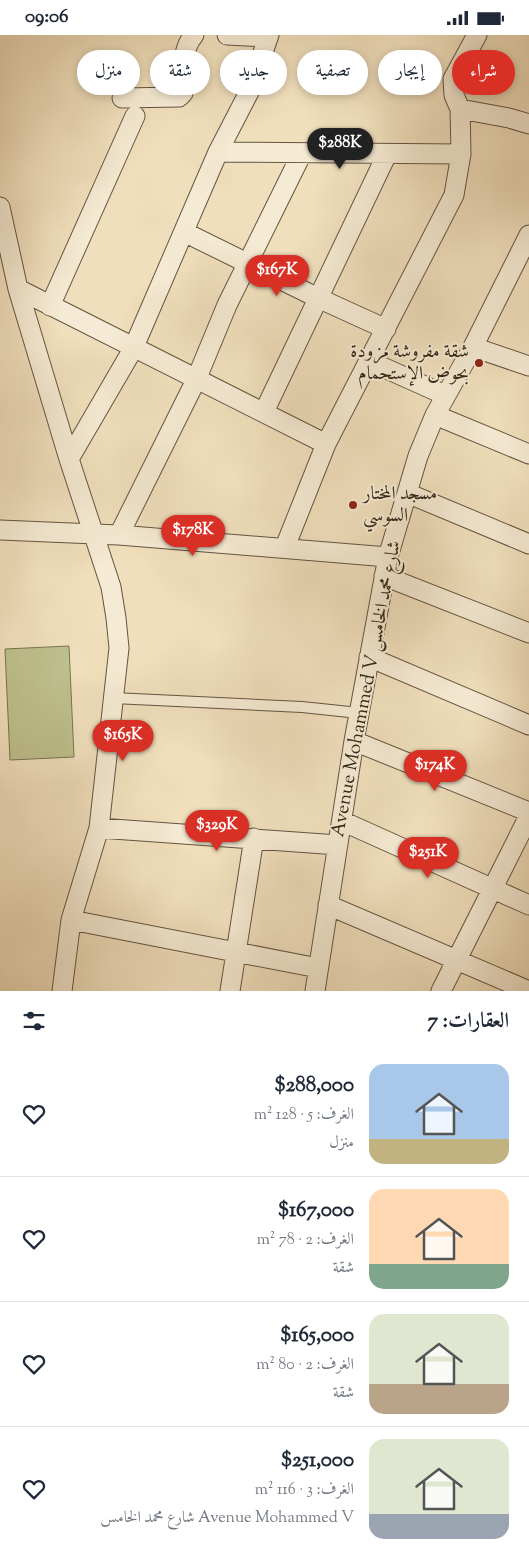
<!DOCTYPE html>
<html lang="ar">
<head>
<meta charset="utf-8">
<style>
	body { margin:0; font-family:"Sorts Mill Goudy",Amiri,serif; background:#f6f6f7; color:#1f2937; direction:rtl; height:100vh; display:flex; flex-direction:column; font-size:19px; white-space:nowrap }
	* { box-sizing:border-box; margin:0 }
	p { font-size:16px; color:#747a83 }
	.icon { flex:none; width:28px; height:28px; fill:none; stroke:currentColor; stroke-width:2; stroke-linecap:round; stroke-linejoin:round }
	.map { position:relative; height:956px; overflow:hidden; direction:ltr }
	.side { display:flex; flex-direction:column; background:#fff; flex:1 }
	.side>* { flex:none }
	.top-card { position:absolute; left:15px; top:15px; width:500px; height:45px; direction:rtl; display:flex; gap:10px }
	.price { position:absolute; translate:-50% -42px; padding:0 11px; border-radius:18px; background:#d93025; color:#fff; font-size:16px; line-height:32px; filter:drop-shadow(0 1px 2px #0008) }
	.price::after { content:''; position:absolute; left:50%; top:30px; width:15px; height:11px; margin-left:-8px; background:inherit; clip-path:polygon(0 0,100% 0,50% 100%) }
	.price.on { background:#222; color:#fff }
	ul { padding:0; list-style:none }
	li { display:flex; align-items:center; gap:15px; height:125px; padding:0 20px }
	li+li { border-top:1px solid #e0e1e3 }
	li span { display:grid; place-items:center; flex:none; width:140px; height:100px; border-radius:15px; color:#555 }
	li>.icon { margin-inline-start:auto }
	span .icon { width:60px; height:60px; fill:#fffc; stroke-width:1 }
	li b { font-size:21px }
	h2 { display:flex; justify-content:space-between; align-items:center; height:60px; padding:0 20px; font-size:21px }
	.tag { padding:0 18px; border-radius:22px; background:#fff; box-shadow:0 2px 8px #0003; font-size:18px; line-height:45px }
	.tag.on { background:#d93025; color:#fff }
	.status { display:flex; justify-content:space-between; align-items:center; height:35px; padding:0 25px; background:#fff; direction:ltr }
	.status svg { height:14px; fill:currentColor }
	.map>svg:first-child { display:block }
	.pitch { fill:#bec08d; stroke:#7a7352 }
	.lines { fill:none; stroke-linecap:round; stroke-linejoin:round }
	.service-casing { stroke:#645441; stroke-width:12 }
	.minor-casing { stroke:#645441; stroke-width:21 }
	.service { stroke:#f5ead3; stroke-width:10 }
	.minor { stroke:#f5ead3; stroke-width:19 }
	.poi-dot { fill:#8f2418; stroke:#f5ead3; stroke-width:2 }
	.labels { text-anchor:middle; dominant-baseline:central; stroke-width:4; stroke-linejoin:round; paint-order:stroke }
	.poi-label { font-size:19px; fill:#352618; stroke:#f5ead3; text-anchor:end }
	.street-label { font-size:19px; fill:#352618; stroke:#f5ead3 }
</style>
</head>
<body>
<div class="status"><b>09:06</b><svg viewBox="0 0 49 12"><path d="M0 12V9h3v3zM5 12V6h3v6zM10 12V3h3v9zM15 12V0h3v12zM26 1h20v11H26zM47 4h2v5h-2z"/></svg></div>
<div class="map">
<svg width="529" height="956" viewBox="0 0 529 956">
	<rect width="100%" height="100%" fill="#f0dfbc"/>
	<filter id="stains"><feTurbulence type="fractalNoise" baseFrequency=".004" numOctaves="4"/><feColorMatrix values="0 0 0 0 .2 0 0 0 0 .09 0 0 0 0 .02 0 0 0 .5 -.17"/></filter>
	<radialGradient id="worn" r=".72"><stop offset=".6" stop-color="#630" stop-opacity="0"/><stop offset="1" stop-color="#630" stop-opacity=".3"/></radialGradient>
	<path class="pitch" d="M69 611 74 722 10 725 5 614Z"/>
	<g class="lines">
		<defs>
			<path id="service" d="M113 663 302 672 359 678"/>
			<path id="minor" d="M227 0 268 2
				M122 63 179 62 183 58C183 40 181 14 194 0
				M460 74 509 83 529 89
				M218 117 461 119
				M0 172 18 254 69 424 111 552 116 583 119 613 99 793 71 885 62 956
				M184 197 318 263 386 294
				M18 254 326 409
				M50 271 135 81
				M473 312 529 331
				M369 326 445 360
				M264 377 387 119
				M435 380 529 419
				M69 424 133 314 218 117 250 55 269 0
				M407 458 529 509
				M0 495 119 500 388 522
				M119 500 196 345 227 270 302 118
				M285 512 326 409 454 160 461 119 460 74 454 60 453 44 477 0
				M384 541 529 598
				M369 622 529 690
				M354 706 529 777
				M342 786 529 870
				M99 793 338 810
				M328 870 529 956
				M71 885 318 933
				M230 956 254 803
				M315 956 354 706 388 522 418 421 435 380 473 312 529 200
				M441 956 529 781"/>
		</defs>
		<use href="#service" class="service-casing"/>
		<use href="#minor" class="minor-casing"/>
		<use href="#service" class="service"/>
		<use href="#minor" class="minor"/>
	</g>
	<g class="poi-dot">
		<circle cx="479" cy="328" r="5"/>
		<circle cx="353" cy="470" r="5"/>
	</g>
	<g class="labels">
		<g class="poi-label">
			<text x="469" y="317">شقة مفروشة مزودة<tspan x="469" dy="22">بحوض الإستحمام</tspan></text>
			<text x="363" y="459" text-anchor="start">مسجد المختار<tspan x="363" dy="22">السوسي</tspan></text>
		</g>
		<g class="street-label">
			<text transform="translate(367 654) rotate(-79)">Avenue Mohammed V شارع محمد الخامس</text>
		</g>
	</g>
	<rect width="100%" height="100%" filter="url(#stains)"/>
	<rect width="100%" height="100%" fill="url(#worn)"/>
</svg>
<b class="price on" style="left:340px;top:135px">$288K</b>
<b class="price" style="left:277px;top:262px">$167K</b>
<b class="price" style="left:193px;top:522px">$178K</b>
<b class="price" style="left:123px;top:727px">$165K</b>
<b class="price" style="left:435px;top:757px">$174K</b>
<b class="price" style="left:217px;top:817px">$329K</b>
<b class="price" style="left:428px;top:844px">$251K</b>
<div class="top-card">
<a class="tag on">شراء</a>
<a class="tag">إيجار</a>
<a class="tag">تصفية</a>
<a class="tag">جديد</a>
<a class="tag">شقة</a>
<a class="tag">منزل</a>
</div>
</div>
<section class="side">
<h2>العقارات: 7<svg class="icon" aria-label="filters" viewBox="0 0 24 24"><path d="M4 7h16M4 17h16"/><circle cx="9" cy="7" r="2"/><circle cx="15" cy="17" r="2"/></svg></h2>
<ul>
<li><span style="background:linear-gradient(#a9c7e8 75%,#c2b280 0)"><svg class="icon" aria-label="home" viewBox="0 0 24 24"><path d="M3 11l9-7 9 7M6 9v11h12V9"/></svg></span><div><b>$288,000</b><p>الغرف: 5 · 128 m²</p><p>منزل</p></div><svg class="icon" aria-label="heart" viewBox="0 0 24 24"><path d="M12 20l-8-8c-3-5 5-10 8-4 3-6 11-1 8 4z"/></svg></li>
<li><span style="background:linear-gradient(#ffd9b3 75%,#7fa58c 0)"><svg class="icon" aria-label="home" viewBox="0 0 24 24"><path d="M3 11l9-7 9 7M6 9v11h12V9"/></svg></span><div><b>$167,000</b><p>الغرف: 2 · 78 m²</p><p>شقة</p></div><svg class="icon" aria-label="heart" viewBox="0 0 24 24"><path d="M12 20l-8-8c-3-5 5-10 8-4 3-6 11-1 8 4z"/></svg></li>
<li><span style="background:linear-gradient(#dfe7d0 70%,#b9a48a 0)"><svg class="icon" aria-label="home" viewBox="0 0 24 24"><path d="M3 11l9-7 9 7M6 9v11h12V9"/></svg></span><div><b>$165,000</b><p>الغرف: 2 · 80 m²</p><p>شقة</p></div><svg class="icon" aria-label="heart" viewBox="0 0 24 24"><path d="M12 20l-8-8c-3-5 5-10 8-4 3-6 11-1 8 4z"/></svg></li>
<li><span style="background:linear-gradient(#dfe7d0 75%,#9aa5b1 0)"><svg class="icon" aria-label="home" viewBox="0 0 24 24"><path d="M3 11l9-7 9 7M6 9v11h12V9"/></svg></span><div><b>$251,000</b><p>الغرف: 3 · 116 m²</p><p>Avenue Mohammed V شارع محمد الخامس</p></div><svg class="icon" aria-label="heart" viewBox="0 0 24 24"><path d="M12 20l-8-8c-3-5 5-10 8-4 3-6 11-1 8 4z"/></svg></li>
</ul>
</section>
</body>
</html>
